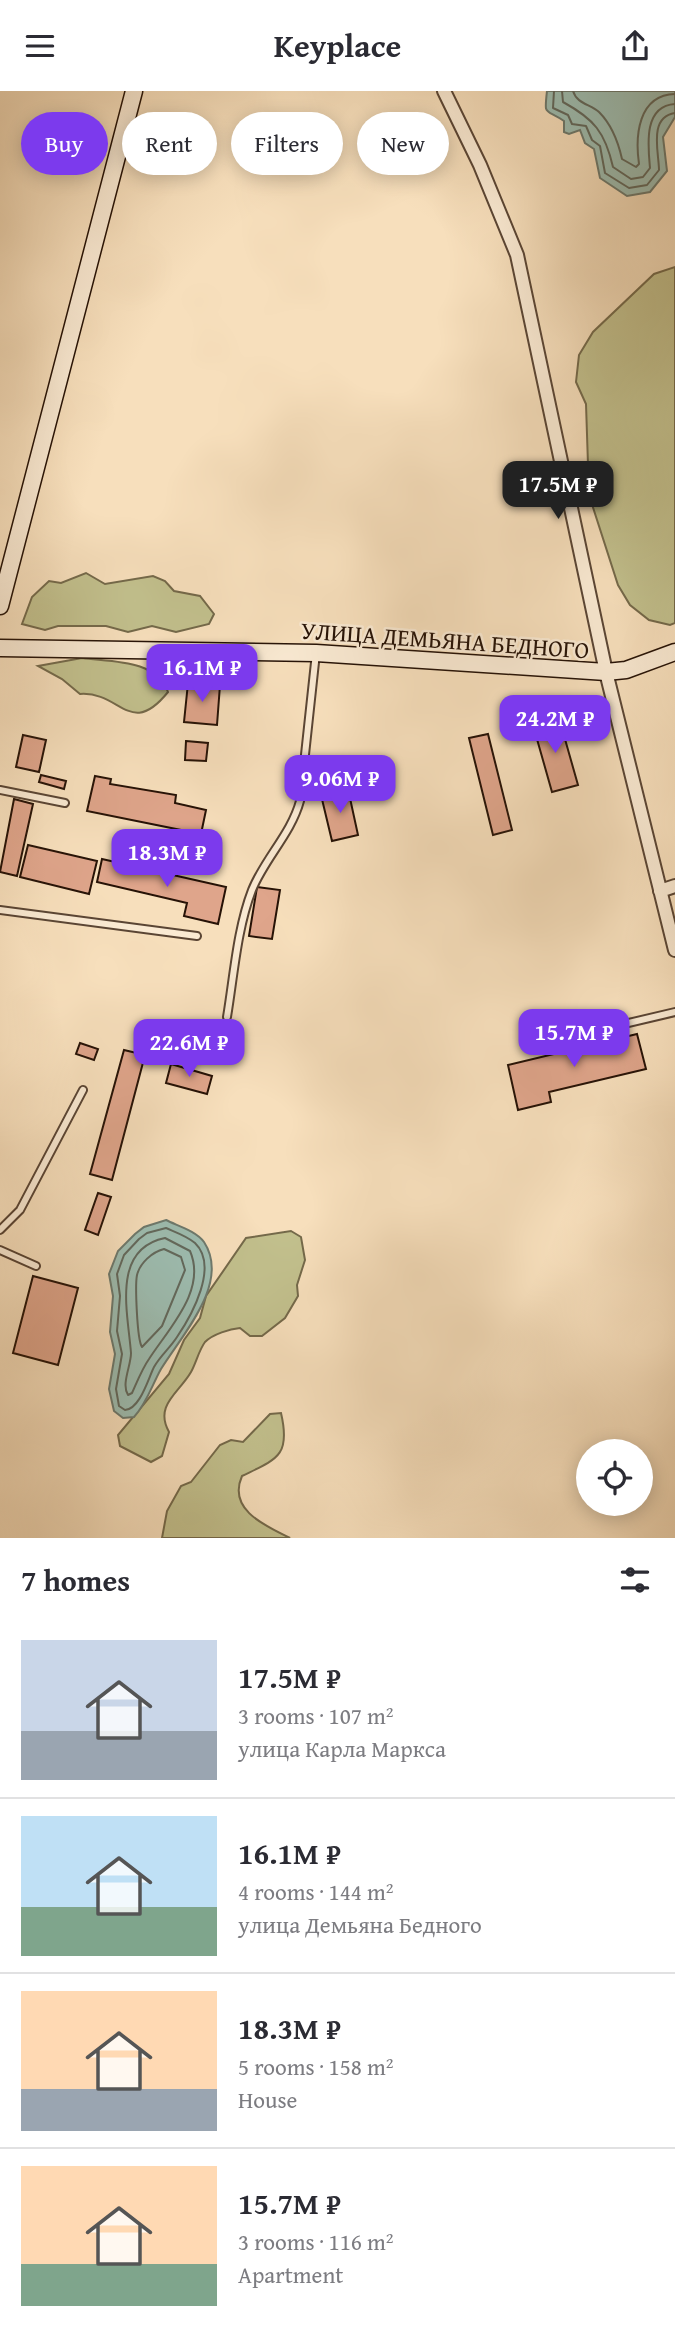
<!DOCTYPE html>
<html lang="en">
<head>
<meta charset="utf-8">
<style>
	body { margin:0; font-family:"Gentium Book Plus",serif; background:#f2f2f3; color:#2b2b33; height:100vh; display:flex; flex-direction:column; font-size:26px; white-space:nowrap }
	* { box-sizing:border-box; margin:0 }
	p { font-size:23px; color:#7c7c81 }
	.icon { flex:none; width:38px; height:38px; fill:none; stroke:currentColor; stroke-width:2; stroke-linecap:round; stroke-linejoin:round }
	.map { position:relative; height:1447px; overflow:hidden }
	.details { display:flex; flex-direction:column; background:#fff; flex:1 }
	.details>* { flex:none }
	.hud { position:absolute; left:21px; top:21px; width:634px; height:63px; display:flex; gap:14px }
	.buttons { position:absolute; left:576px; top:1348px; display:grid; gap:14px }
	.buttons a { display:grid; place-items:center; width:77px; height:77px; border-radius:50%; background:#fff; box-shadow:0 4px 18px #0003; font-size:35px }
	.price { position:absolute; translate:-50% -60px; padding:0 16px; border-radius:14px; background:#7c3aed; color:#fff; font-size:23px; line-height:46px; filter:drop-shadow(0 2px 4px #0008) }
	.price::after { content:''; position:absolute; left:50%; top:42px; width:21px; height:16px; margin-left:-10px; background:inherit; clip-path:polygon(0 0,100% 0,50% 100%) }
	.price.active { background:#222; color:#fff }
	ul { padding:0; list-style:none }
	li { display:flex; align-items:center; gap:21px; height:175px; padding:0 21px }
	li+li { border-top:2px solid #e1e1e2 }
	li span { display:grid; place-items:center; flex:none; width:196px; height:140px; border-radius:0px; color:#555 }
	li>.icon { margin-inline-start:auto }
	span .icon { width:84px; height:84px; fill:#fffc; stroke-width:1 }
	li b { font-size:30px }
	h2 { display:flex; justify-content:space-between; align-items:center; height:84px; padding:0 21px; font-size:30px }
	.pill { padding:0 24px; border-radius:32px; background:#fff; box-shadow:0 4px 18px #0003; font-size:24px; line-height:63px }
	.pill.active { background:#7c3aed; color:#fff }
	header { display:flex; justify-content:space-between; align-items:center; height:91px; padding:0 21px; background:#fff; font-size:32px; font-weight:800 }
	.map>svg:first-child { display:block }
	.green { fill:#c2c08d; stroke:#74694a; stroke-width:2 }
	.water { fill:#9dbdb1; stroke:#6d796d; stroke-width:2 }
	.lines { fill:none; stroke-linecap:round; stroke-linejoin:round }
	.shore { stroke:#62685c; stroke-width:2 }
	.building { fill:#dfa58b; stroke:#261206; stroke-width:2 }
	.lane-casing { stroke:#5a4534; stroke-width:10 }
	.street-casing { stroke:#5a4534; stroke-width:16 }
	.secondary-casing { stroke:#261206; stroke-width:19 }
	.lane { stroke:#faead3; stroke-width:6 }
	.street { stroke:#faead3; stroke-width:12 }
	.secondary { stroke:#faead3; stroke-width:16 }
	.labels { text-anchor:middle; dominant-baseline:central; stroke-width:5; stroke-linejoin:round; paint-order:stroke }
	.street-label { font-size:24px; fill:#261206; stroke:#faead3 }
</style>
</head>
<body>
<header><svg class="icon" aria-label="menu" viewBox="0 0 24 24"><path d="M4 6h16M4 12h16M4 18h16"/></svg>Keyplace<svg class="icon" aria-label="share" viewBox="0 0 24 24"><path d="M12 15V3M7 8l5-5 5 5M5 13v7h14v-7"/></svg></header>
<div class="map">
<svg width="675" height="1447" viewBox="0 0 675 1447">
	<rect width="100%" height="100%" fill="#f7dfbc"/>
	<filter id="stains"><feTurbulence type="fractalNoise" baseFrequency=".00286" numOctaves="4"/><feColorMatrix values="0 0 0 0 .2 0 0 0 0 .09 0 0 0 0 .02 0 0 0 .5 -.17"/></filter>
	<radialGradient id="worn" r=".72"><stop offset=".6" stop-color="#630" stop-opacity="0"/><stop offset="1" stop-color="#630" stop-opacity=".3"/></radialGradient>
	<path class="green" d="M675 176V532L670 534 649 529 630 514 618 494 589 404 586 313 576 291 579 264 593 241 654 183Z
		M86 482 105 493 153 485 165 490 174 500 200 505 214 523 209 533 176 541 152 535 128 541 106 535H58L45 539 22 533 32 506 49 490 61 492Z
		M82 567C111 571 156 568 168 601 130 648 121 600 80 603L62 588 38 575Z
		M291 1140 301 1146 305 1169 297 1194 298 1205 285 1227 262 1245H250L240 1237C230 1238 213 1243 205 1251 199 1259 196 1272 191 1281 179 1302 154 1314 169 1341L162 1365 151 1371 120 1355 118 1344 169 1283 184 1249 200 1227 206 1205 246 1147Z
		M281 1322C291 1365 277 1368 242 1385 227 1419 266 1435 290 1447H162L167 1420 181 1395 191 1391 220 1354 231 1349 243 1351 270 1323Z"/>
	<path class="water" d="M547 0H675V26L663 46 667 80 650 101 627 105 600 87 594 58 585 52 580 39 569 43 564 41V30C545 17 544 26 547 0Z
		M166 1129C178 1135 196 1140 204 1151 231 1192 181 1245 161 1278 152 1294 147 1312 134 1326L123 1327 114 1320 109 1298 115 1263 110 1241 113 1205 109 1183 118 1160 135 1143 144 1136Z"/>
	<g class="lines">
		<path class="shore" d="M554 0 553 17 568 24 572 33 586 35 592 49 600 55 605 82 629 97 647 94 659 79C659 62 648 26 675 22
			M562 0 563 11C594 28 605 41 613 76L631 88 643 86 650 77C648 55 643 15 675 13
			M573 0C577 13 590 13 599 21 612 34 618 50 622 68L636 76 639 73C635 45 638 4 675 3
			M166 1137C175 1141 187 1145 195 1152 219 1175 192 1224 177 1246 170 1257 160 1265 154 1276 148 1288 140 1318 125 1319L119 1315 116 1298 122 1263 117 1240 120 1205 117 1183 124 1164 139 1148 147 1142Z
			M165 1147 190 1160C207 1199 169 1237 149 1268 142 1278 137 1291 132 1302L128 1304C121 1293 131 1275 131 1262 128 1222 111 1158 165 1147Z
			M164 1158 181 1166 185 1179 162 1235 142 1256C137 1249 135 1194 137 1184 140 1172 152 1161 164 1158Z"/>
	</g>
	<path class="building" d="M188 592 220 594 217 634 184 631Z
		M559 627 578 694 552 701 533 634Z
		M488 643 512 739 493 744 469 647Z
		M23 644 46 649 39 681 16 676Z
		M186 650 208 652 206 670 185 669Z
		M41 684 66 690 64 698 39 691Z
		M95 685 111 688 110 693 176 704 175 712 206 719 201 743 87 720Z
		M348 698 358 744 332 750 321 704Z
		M14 708 33 713 17 785 0 781Z
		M28 754 97 770 89 803 20 786Z
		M102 768 226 796 218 833 184 825 187 812 97 791Z
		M257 796 280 799 272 848 249 845Z
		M637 943 646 978 549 1001 551 1011 518 1019 508 974Z
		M80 952 98 958 94 969 76 963Z
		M124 959 145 964 112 1089 90 1083Z
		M171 973 212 985 207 1003 166 992Z
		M98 1102 111 1106 98 1144 85 1139Z
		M33 1185 78 1197 58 1274 13 1262Z"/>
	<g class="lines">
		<defs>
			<path id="lane" d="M0 699 65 712
				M0 819 197 845
				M227 926C234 884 237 838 252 799 265 767 291 743 300 710L316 562
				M531 955 675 921
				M0 1139 20 1119 83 999
				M0 1159 36 1175"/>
			<path id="street" d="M444 0 480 74 517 164 606 581 675 859
				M660 800 675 795"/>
			<path id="secondary" d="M0 515 134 0
				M0 557 316 562 606 581 626 579 675 561"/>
		</defs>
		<use href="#lane" class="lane-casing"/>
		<use href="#street" class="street-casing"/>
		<use href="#secondary" class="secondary-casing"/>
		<use href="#lane" class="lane"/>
		<use href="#street" class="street"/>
		<use href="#secondary" class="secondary"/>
	</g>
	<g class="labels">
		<g class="street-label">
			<text transform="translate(445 549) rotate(4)">УЛИЦА ДЕМЬЯНА БЕДНОГО</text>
		</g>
	</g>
	<rect width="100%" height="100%" filter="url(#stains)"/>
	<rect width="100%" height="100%" fill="url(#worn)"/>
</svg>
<div class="buttons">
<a><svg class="icon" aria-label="locate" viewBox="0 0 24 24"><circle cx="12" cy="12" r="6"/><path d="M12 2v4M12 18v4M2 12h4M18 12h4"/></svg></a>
</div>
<b class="price active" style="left:558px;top:430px">17.5M ₽</b>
<b class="price" style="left:202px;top:613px">16.1M ₽</b>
<b class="price" style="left:555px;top:664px">24.2M ₽</b>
<b class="price" style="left:340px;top:724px">9.06M ₽</b>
<b class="price" style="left:167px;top:798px">18.3M ₽</b>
<b class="price" style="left:574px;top:978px">15.7M ₽</b>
<b class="price" style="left:189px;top:988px">22.6M ₽</b>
<div class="hud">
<a class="pill active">Buy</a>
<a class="pill">Rent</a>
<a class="pill">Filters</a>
<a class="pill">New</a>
</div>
</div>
<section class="details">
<h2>7 homes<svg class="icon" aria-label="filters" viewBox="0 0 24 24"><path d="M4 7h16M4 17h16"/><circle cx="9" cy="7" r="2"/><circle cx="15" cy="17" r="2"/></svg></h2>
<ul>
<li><span style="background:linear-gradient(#c9d6e8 65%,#9aa5b1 0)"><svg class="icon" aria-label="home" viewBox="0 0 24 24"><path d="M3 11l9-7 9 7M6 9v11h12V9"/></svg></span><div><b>17.5M ₽</b><p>3 rooms · 107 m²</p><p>улица Карла Маркса</p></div></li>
<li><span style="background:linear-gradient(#bfe0f5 65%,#7fa58c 0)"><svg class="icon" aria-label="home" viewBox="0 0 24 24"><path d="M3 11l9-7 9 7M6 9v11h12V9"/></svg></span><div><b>16.1M ₽</b><p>4 rooms · 144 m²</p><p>улица Демьяна Бедного</p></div></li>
<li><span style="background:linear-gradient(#ffd9b3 70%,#9aa5b1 0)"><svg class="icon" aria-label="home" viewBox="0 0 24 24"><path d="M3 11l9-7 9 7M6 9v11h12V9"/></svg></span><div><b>18.3M ₽</b><p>5 rooms · 158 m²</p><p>House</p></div></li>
<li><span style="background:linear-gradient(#ffd9b3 70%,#7fa58c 0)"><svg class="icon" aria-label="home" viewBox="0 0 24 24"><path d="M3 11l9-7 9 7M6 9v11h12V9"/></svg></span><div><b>15.7M ₽</b><p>3 rooms · 116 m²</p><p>Apartment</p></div></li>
</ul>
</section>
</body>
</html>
